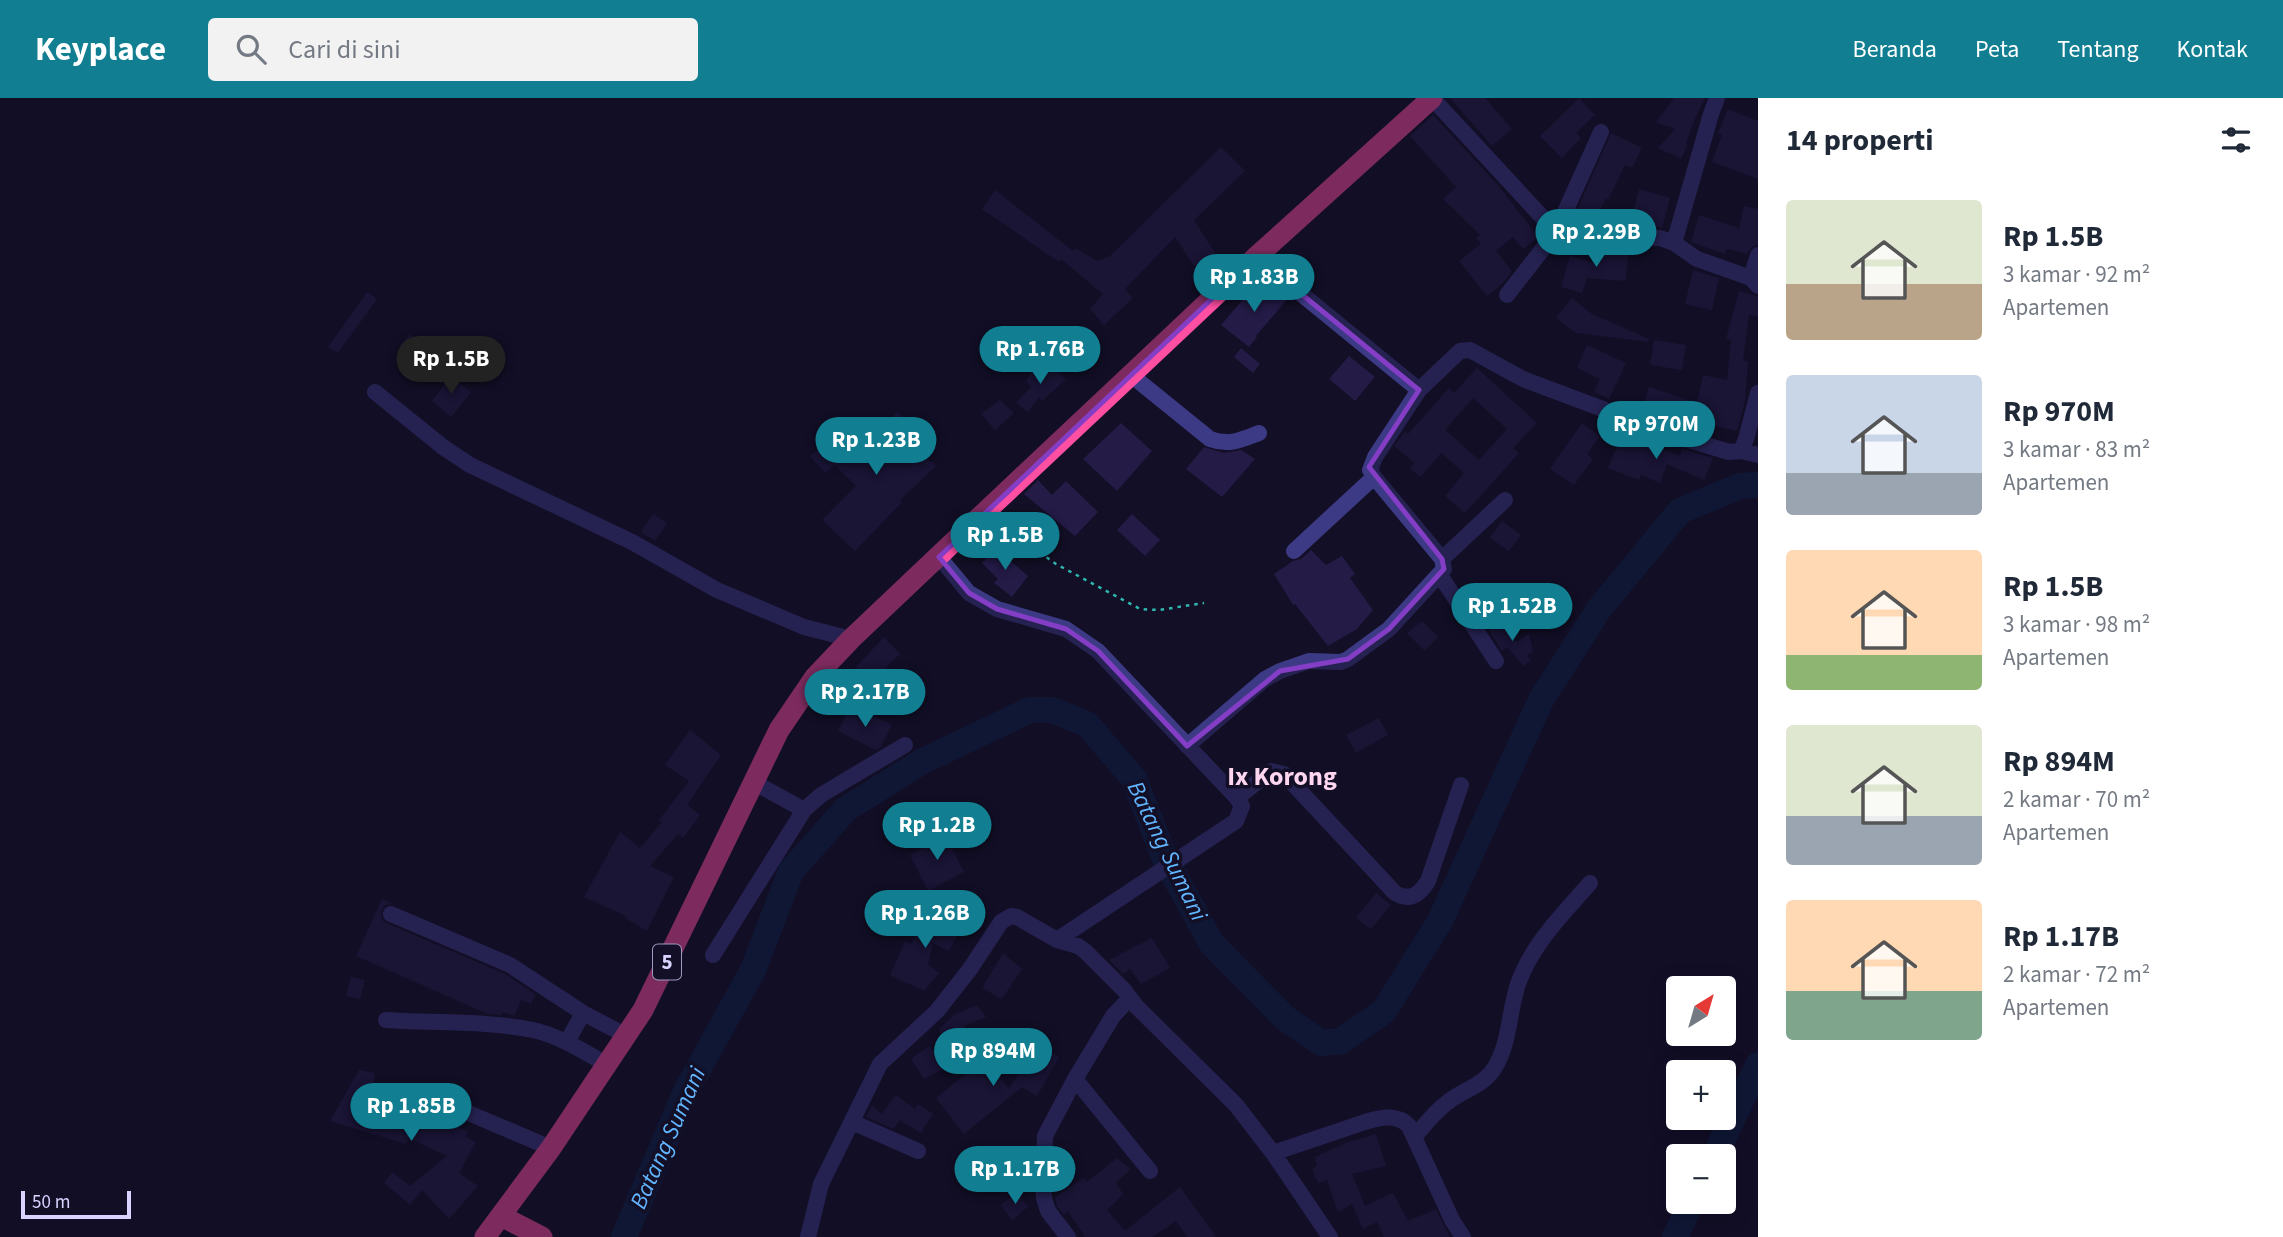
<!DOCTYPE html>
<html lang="id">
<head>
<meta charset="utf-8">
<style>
	body { margin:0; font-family:"Source Sans 3",sans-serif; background:#f2f2f3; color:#1f2937; height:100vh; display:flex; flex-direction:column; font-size:26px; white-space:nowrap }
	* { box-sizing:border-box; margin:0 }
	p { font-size:23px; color:#747a83 }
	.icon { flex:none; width:38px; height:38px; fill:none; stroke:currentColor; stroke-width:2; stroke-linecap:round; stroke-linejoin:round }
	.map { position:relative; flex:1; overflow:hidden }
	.panel { display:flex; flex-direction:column; background:#fff; width:525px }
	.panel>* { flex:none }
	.needle { width:46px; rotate:37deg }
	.fabs { position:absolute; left:1666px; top:878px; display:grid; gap:14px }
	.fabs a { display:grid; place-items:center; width:70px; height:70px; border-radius:7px; background:#fff; box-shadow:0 4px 18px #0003; font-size:35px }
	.scale { position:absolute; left:21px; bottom:18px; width:110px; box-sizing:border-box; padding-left:7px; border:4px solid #d9d4ff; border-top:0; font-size:19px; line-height:24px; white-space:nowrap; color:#d9d4ff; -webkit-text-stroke:5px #130f26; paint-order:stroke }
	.price { position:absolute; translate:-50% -60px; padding:0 16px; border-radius:24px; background:#117e91; color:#fff; font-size:23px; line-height:46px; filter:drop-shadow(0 2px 4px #0008) }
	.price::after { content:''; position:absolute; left:50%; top:42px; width:21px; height:16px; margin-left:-10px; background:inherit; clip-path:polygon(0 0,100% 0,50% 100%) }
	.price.selected { background:#222; color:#fff }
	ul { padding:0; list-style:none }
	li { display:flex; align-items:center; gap:21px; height:175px; padding:0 28px }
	li span { display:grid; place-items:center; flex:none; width:196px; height:140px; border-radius:7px; color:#555 }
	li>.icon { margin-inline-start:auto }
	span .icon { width:84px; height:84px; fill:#fffc; stroke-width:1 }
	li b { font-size:30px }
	h2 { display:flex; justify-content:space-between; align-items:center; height:84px; padding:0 28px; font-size:30px }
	header { display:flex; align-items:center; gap:42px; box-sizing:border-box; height:98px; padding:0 35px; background:#117e91; color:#fff }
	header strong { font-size:33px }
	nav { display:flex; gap:38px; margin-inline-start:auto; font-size:24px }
	.search { width:490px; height:63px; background:#f2f2f3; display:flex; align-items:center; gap:18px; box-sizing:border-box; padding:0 24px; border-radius:7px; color:#747a83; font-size:26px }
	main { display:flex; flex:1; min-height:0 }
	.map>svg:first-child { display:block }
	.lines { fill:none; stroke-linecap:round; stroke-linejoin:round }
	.river { stroke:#0c2248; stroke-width:26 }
	.building { fill:#241b47; fill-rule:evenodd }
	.path { stroke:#2fb8b0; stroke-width:2.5; stroke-dasharray:3.5 5; stroke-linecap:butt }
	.minor { stroke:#3d3a85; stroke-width:16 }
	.highway { stroke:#ff4fa3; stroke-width:21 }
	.marked { fill:none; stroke:#843dc5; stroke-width:5; stroke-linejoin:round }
	.labels { text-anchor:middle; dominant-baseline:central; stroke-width:7; stroke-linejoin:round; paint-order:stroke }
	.shield { fill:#130f26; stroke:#9e99be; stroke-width:2 }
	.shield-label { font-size:21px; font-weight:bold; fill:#d9d4ff }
	.water-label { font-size:24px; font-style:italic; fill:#62b6ff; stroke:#130f26 }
	.quarter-label { font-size:26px; font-weight:bold; fill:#ffd6f0; stroke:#130f26 }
</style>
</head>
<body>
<header>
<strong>Keyplace</strong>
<div class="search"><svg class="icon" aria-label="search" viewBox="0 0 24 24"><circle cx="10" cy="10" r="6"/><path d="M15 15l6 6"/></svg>Cari di sini</div>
<nav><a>Beranda</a><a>Peta</a><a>Tentang</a><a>Kontak</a></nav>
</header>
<main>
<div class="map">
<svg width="1758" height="1139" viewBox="0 0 1758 1139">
	<rect width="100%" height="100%" fill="#130f26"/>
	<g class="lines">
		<path class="river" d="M1714 1059 1758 967
			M624 1139 686 993 753 872 791 773 846 711 923 663 1030 612H1052L1087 626 1134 681 1165 761 1212 846 1285 920 1321 945 1341 943 1384 913 1440 823 1541 602 1599 511 1680 413 1740 388 1758 387
			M1675 1139 1692 1104"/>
	</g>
	<path class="building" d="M1450 0H1485L1512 31 1492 48Z
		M1579 0 1595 17 1576 35 1581 40 1562 60 1540 38Z
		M1674 0H1705L1694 23 1686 45 1688 46 1681 61 1658 50 1675 31 1656 24Z
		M1728 11 1758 23V81L1712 64 1722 37 1718 35Z
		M1433 17 1498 87 1538 139 1523 151 1513 139 1496 153 1512 173 1504 184 1487 198 1459 163 1481 146 1476 140 1480 137 1443 101 1456 89 1410 38Z
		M1611 35 1642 50 1632 70 1625 67 1608 102 1606 100 1592 128 1574 119Z
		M1221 49 1245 73 1194 122 1215 155 1194 168 1175 139 1125 191 1133 200 1104 227 1090 211 1103 196 1061 161 1059 164 982 111 995 92 1073 153 1075 150 1097 163 1109 159Z
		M1639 91 1670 100 1662 130 1631 122Z
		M1744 108 1758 111V147L1751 149 1747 156 1727 151 1725 156 1691 144 1699 117 1739 130Z
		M1598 150 1628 151 1626 183 1587 180 1582 195 1561 189 1570 158 1597 166Z
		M1693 172 1719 180 1712 212 1685 206Z
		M1273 186 1289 199 1256 238 1257 239 1249 249 1221 227 1250 193 1260 201Z
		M1739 193 1758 198V218L1749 217 1743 263 1748 264 1745 303 1737 333 1656 313 1654 318 1641 314 1649 289 1697 305 1703 277 1727 282 1731 242 1726 241Z
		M367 194 377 201 338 255 328 249Z
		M1572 200 1592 216 1649 241 1648 244 1576 235 1556 220Z
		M410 236 423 247 414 258 400 247Z
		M1654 242 1686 247 1682 272 1650 267Z
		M1587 247 1626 265 1609 301 1594 294 1600 281 1577 270Z
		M1241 250 1260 266 1253 275 1234 259Z
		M1349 258 1375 279 1355 303 1329 281Z
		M1036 267 1040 273 1050 268 1066 281 1042 303 1039 299 1028 314 1016 305 1031 289 1026 283Z
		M1477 270 1537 325 1513 350 1519 355 1465 415 1445 398 1464 375 1441 355 1421 379 1410 371 1415 365 1394 348 1405 333 1408 336 1449 290 1454 295ZM1473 300 1507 331 1479 362 1445 332Z
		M451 278 471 294 451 319 432 303Z
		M1000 302 1014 315 995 332 981 316Z
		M897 314 938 350 927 360 936 368 900 402 902 404 855 453 822 422 856 388 835 367 825 375 810 358 834 338 850 357Z
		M1121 325 1152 353 1117 393 1083 361Z
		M1582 325 1600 338 1587 356 1593 361 1574 387 1550 371Z
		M1636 340 1680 358 1682 351 1713 360 1704 382 1667 366 1660 385 1641 377 1639 382 1608 370 1619 344 1632 349Z
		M1204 349 1224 355 1241 352 1255 361 1222 399 1186 371Z
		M1038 382 1052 397 1066 383 1098 414 1075 438 1024 396Z
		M653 416 667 425 655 443 641 434Z
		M1132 416 1160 442 1145 458 1117 432Z
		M1502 423 1521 437 1509 453 1490 440Z
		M996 450 1028 478 1012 499 994 485 998 481 982 465Z
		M1311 452 1326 467 1342 458 1355 476 1350 480 1373 512 1357 531 1328 548 1295 506 1293 507 1274 476 1293 463 1301 461Z
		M1499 522 1517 544 1529 536 1533 554 1527 557 1531 562 1524 568 1507 549 1502 553 1489 533Z
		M1422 523 1438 539 1425 553 1407 535Z
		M884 539 900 556 886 569 890 572 876 587 856 569Z
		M849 611 863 618 865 614 892 627 880 650 876 652 838 633Z
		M1379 620 1388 637 1356 655 1346 637Z
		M690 632 721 657 687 707 700 717 683 740 678 736 650 768 674 779 647 833 625 820 626 818 584 799 620 734 640 750 662 724 659 722 689 683 665 667Z
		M943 733 964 774 928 793 910 757 923 750 921 745Z
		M1376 795 1391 807 1371 831 1356 820Z
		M382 801 393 806 385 807 381 813 382 822 386 825 505 876 535 896 531 906 521 902 514 918 503 914 502 917 488 916 356 858Z
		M930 810 963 827 949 853 933 845 928 867 939 875 924 893 890 877 905 844 911 846Z
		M1152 840 1170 870 1141 886 1130 871 1123 876 1109 862Z
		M1003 855 1022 871 1002 901 982 890Z
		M351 879 365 882 360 901 346 898Z
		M977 907 986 919 966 927 956 943 945 946 939 931 954 917Z
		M1036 946 1059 959 1037 998 1022 989 964 1036 936 1000 984 961 1009 991Z
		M929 948 947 969 924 981 911 961Z
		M359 972 374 975V991L392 998 389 1004 415 1014 414 1036 432 1020 436 1023 442 1020 468 1034 465 1039 476 1044 459 1075 478 1088 449 1121 422 1092 410 1107 384 1085 392 1074 410 1088 447 1058 409 1040 406 1046 330 1023Z
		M896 997 915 1011 918 1006 933 1016 921 1035 900 1022 893 1031 866 1019 872 1008 882 1016Z
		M1376 1036 1386 1068 1352 1076 1365 1108 1393 1095 1408 1123 1436 1111 1450 1139H1384L1377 1124 1363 1131 1352 1106 1338 1114 1327 1082 1318 1085 1312 1071 1317 1068 1315 1059 1348 1044Z
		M1117 1060 1131 1071 1116 1085 1123 1096 1107 1112 1125 1133 1180 1089 1216 1139H1187L1176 1123 1152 1139H1085L1068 1113 1064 1117 1057 1108 1055 1099 1084 1080 1087 1084Z
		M1017 1094 1028 1109 1012 1122 1001 1107Z"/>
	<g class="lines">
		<path class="path" d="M998 425 1056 466 1140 511 1159 512 1204 505"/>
		<path class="minor" d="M1432 0 1556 134 1601 34
			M1674 145 1711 16 1717 0
			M1256 159 1419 292
			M1751 180 1758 157
			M1507 197 1556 134 1569 138 1660 140 1674 145 1697 161 1751 180 1758 188
			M1131 277 1210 341C1229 348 1241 342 1259 335
			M375 294 443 349 470 367 632 444 717 492 804 529 851 541
			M1741 353 1758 357
			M1294 453 1374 379
			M939 459 969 495 997 511 1066 531 1098 553 1237 700 1242 708 1236 723 1057 842
			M1442 461 1505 402
			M1440 477 1496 563
			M1187 648 1265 581 1280 573 1309 563 1341 564 1348 561 1389 531 1444 471 1442 461 1374 379 1370 372 1375 359 1419 292 1460 253 1470 252 1523 281 1669 336 1729 354 1741 353 1746 341 1758 295
			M753 684 804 712
			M1237 700 1271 673 1284 676 1395 795C1410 804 1420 796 1428 783L1461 687
			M391 816 510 867 583 915 627 938
			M713 857 804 712 821 697 905 647
			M386 922C431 925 490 923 533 932 560 938 584 954 608 967
			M567 944 583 915
			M1075 981 1150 1073
			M445 1005 551 1050
			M852 1024 918 1053
			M1414 1039C1425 1027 1435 1013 1448 1004 1464 991 1484 988 1495 969 1510 945 1509 912 1518 886 1532 846 1563 816 1590 785
			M1273 1055 1368 1023C1382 1019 1398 1016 1409 1028L1452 1122 1463 1139
			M808 1139 821 1086 880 966 937 913 970 871 1001 824 1011 818 1017 819 1057 842 1078 848 1085 853 1124 892 1136 908 1236 1007 1273 1055 1330 1139
			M1068 1139 1048 1113 1044 1100 1043 1085 1045 1038 1075 981 1113 918 1129 901"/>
		<path class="highway" d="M501 1118 542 1139
			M485 1139 551 1050 643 912 779 632 815 579 851 541 984 415 1256 159 1432 0"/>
	</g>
	<path d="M0 0H1758V1139H0ZM1256 159 1419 292 1369 369 1442 461 1444 471 1389 531 1348 561 1280 573 1187 648 1098 553 1066 531 997 511 969 495 939 459Z" fill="#130f26" fill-opacity=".55" fill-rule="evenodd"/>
	<path class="marked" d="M1256 159 1419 292 1369 369 1442 461 1444 471 1389 531 1348 561 1280 573 1187 648 1098 553 1066 531 997 511 969 495 939 459Z"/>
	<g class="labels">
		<rect class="shield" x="653" y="846.5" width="28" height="35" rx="5"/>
		<g class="shield-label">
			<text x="667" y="864">5</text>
		</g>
		<g class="water-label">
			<text transform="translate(1167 753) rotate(64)">Batang Sumani</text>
			<text transform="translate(668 1040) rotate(-66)">Batang Sumani</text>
		</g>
		<g class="quarter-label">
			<text x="1282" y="678">Ix Korong</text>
		</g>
	</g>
</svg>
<div class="fabs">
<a><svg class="needle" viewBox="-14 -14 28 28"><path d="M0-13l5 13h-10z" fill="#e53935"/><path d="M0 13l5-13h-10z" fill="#747a83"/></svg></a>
<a>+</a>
<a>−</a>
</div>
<div class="scale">50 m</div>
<b class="price" style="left:1596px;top:171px">Rp 2.29B</b>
<b class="price" style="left:1254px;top:216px">Rp 1.83B</b>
<b class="price" style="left:1040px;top:288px">Rp 1.76B</b>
<b class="price selected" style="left:451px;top:298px">Rp 1.5B</b>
<b class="price" style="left:1656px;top:363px">Rp 970M</b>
<b class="price" style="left:876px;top:379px">Rp 1.23B</b>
<b class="price" style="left:1005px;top:474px">Rp 1.5B</b>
<b class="price" style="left:1512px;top:545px">Rp 1.52B</b>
<b class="price" style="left:865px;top:631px">Rp 2.17B</b>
<b class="price" style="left:937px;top:764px">Rp 1.2B</b>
<b class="price" style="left:925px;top:852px">Rp 1.26B</b>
<b class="price" style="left:993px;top:990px">Rp 894M</b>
<b class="price" style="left:411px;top:1045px">Rp 1.85B</b>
<b class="price" style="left:1015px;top:1108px">Rp 1.17B</b>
</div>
<section class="panel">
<h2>14 properti<svg class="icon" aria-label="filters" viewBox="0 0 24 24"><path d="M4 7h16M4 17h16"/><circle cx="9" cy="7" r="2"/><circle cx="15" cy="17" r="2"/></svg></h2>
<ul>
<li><span style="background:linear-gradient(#dfe7d0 60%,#b9a48a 0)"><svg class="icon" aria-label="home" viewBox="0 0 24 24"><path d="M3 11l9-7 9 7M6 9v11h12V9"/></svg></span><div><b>Rp 1.5B</b><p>3 kamar · 92 m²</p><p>Apartemen</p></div></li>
<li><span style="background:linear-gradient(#c9d6e8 70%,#9aa5b1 0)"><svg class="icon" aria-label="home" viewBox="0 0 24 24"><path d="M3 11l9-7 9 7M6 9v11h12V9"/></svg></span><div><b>Rp 970M</b><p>3 kamar · 83 m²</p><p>Apartemen</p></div></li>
<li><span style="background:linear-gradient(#ffd9b3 75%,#8fb573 0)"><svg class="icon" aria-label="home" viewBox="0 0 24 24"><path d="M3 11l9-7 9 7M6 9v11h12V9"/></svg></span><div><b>Rp 1.5B</b><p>3 kamar · 98 m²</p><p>Apartemen</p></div></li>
<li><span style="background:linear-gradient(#dfe7d0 65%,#9aa5b1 0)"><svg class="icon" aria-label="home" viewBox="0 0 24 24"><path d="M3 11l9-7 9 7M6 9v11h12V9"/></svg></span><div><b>Rp 894M</b><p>2 kamar · 70 m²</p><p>Apartemen</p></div></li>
<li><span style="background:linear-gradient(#ffd9b3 65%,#7fa58c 0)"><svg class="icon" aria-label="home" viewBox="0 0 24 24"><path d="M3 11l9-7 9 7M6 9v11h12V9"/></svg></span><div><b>Rp 1.17B</b><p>2 kamar · 72 m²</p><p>Apartemen</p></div></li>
</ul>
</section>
</main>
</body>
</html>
